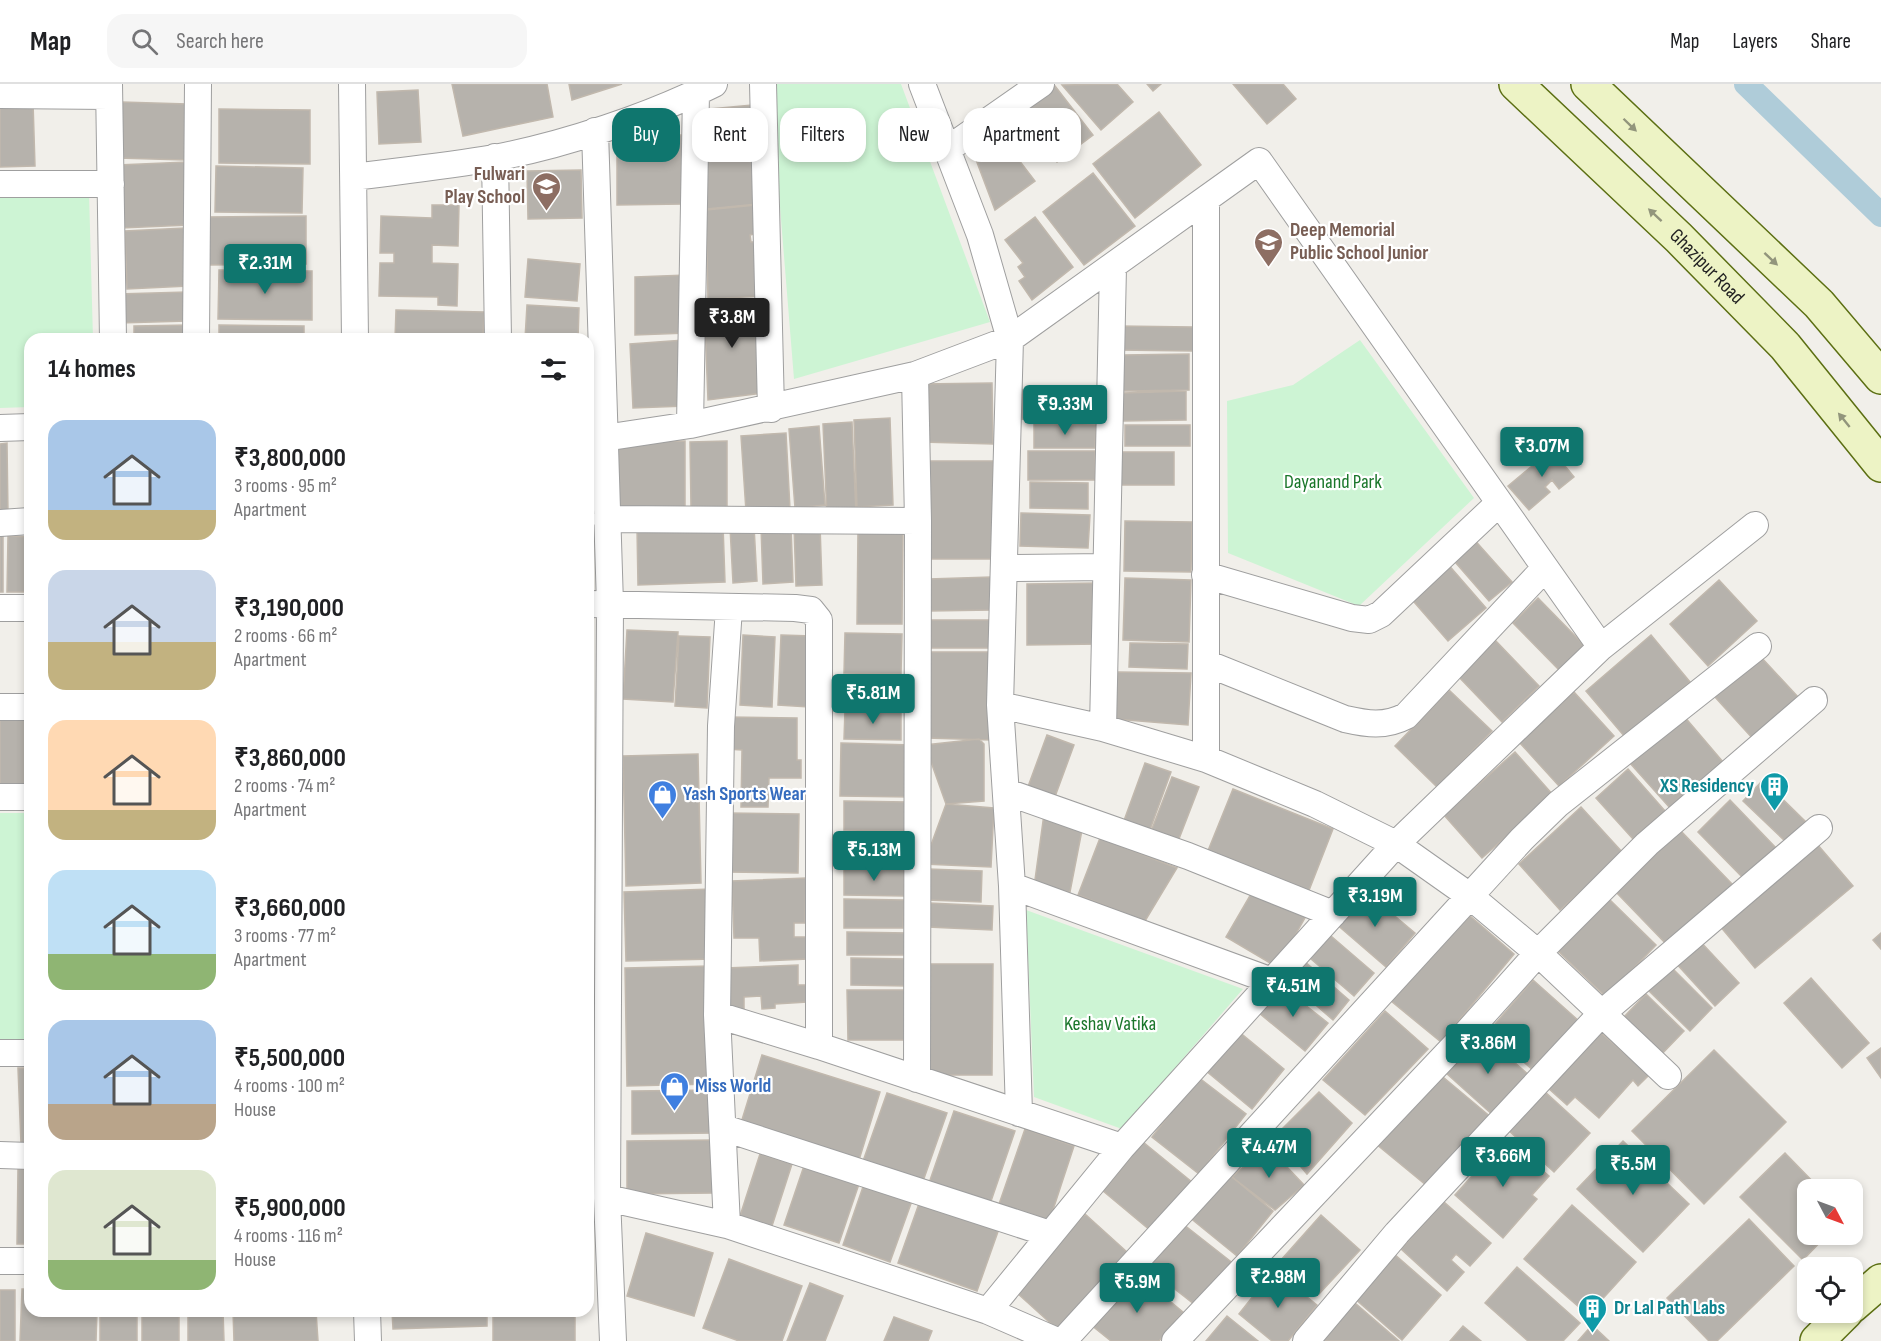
<!DOCTYPE html>
<html lang="en">
<head>
<meta charset="utf-8">
<style>
	body { margin:0; font-family:"Sofia Sans Condensed",sans-serif; background:#f6f6f6; color:#202124; height:100vh; display:flex; flex-direction:column; font-size:22px; white-space:nowrap }
	* { box-sizing:border-box; margin:0 }
	p { font-size:20px; color:#757577 }
	.icon { flex:none; width:33px; height:33px; fill:none; stroke:currentColor; stroke-width:2; stroke-linecap:round; stroke-linejoin:round }
	.map { position:relative; flex:1; overflow:hidden }
	.details { position:absolute; left:24px; top:249px; width:570px; height:984px; display:flex; flex-direction:column; background:#fff; border-radius:18px; box-shadow:0 3px 9px #0003 }
	.details>* { flex:none }
	.guide { position:absolute; left:612px; top:24px; width:570px; height:54px; display:flex; gap:12px }
	.needle { width:39px; rotate:131deg }
	.controls { position:absolute; left:1797px; top:1095px; display:grid; gap:12px }
	.controls a { display:grid; place-items:center; width:66px; height:66px; border-radius:12px; background:#fff; box-shadow:0 3px 9px #0003; font-size:30px }
	.price { position:absolute; translate:-50% -51px; padding:0 14px; border-radius:6px; background:#0f766e; color:#fff; font-size:20px; line-height:39px; filter:drop-shadow(0 2px 3px #0008) }
	.price::after { content:''; position:absolute; left:50%; top:36px; width:18px; height:14px; margin-left:-9px; background:inherit; clip-path:polygon(0 0,100% 0,50% 100%) }
	.price.current { background:#222; color:#fff }
	ul { padding:0; list-style:none }
	li { display:flex; align-items:center; gap:18px; height:150px; padding:0 24px }
	li span { display:grid; place-items:center; flex:none; width:168px; height:120px; border-radius:18px; color:#555 }
	li>.icon { margin-inline-start:auto }
	span .icon { width:72px; height:72px; fill:#fffc; stroke-width:1 }
	li b { font-size:26px }
	h2 { display:flex; justify-content:space-between; align-items:center; height:72px; padding:0 24px; font-size:26px }
	.pill { padding:0 21px; border-radius:18px; background:#fff; box-shadow:0 3px 9px #0003; font-size:21px; line-height:54px }
	.pill.current { background:#0f766e; color:#fff }
	header { display:flex; align-items:center; gap:36px; box-sizing:border-box; height:84px; padding:0 30px; background:#fff; border-bottom:2px solid #e0e0e0 }
	header strong { font-size:28px }
	nav { display:flex; gap:33px; margin-inline-start:auto; font-size:21px }
	.search { width:420px; height:54px; background:#f6f6f6; display:flex; align-items:center; gap:15px; box-sizing:border-box; padding:0 21px; border-radius:18px; color:#757577; font-size:22px }
	.map>svg:first-child { display:block }
	.park { fill:#cdf4d4 }
	.lines { fill:none; stroke-linecap:round; stroke-linejoin:round }
	.canal { stroke:#afccd9; stroke-width:24 }
	.building { fill:#b6b2ac; stroke:#c1b8ad; stroke-width:1.5 }
	.street-casing { stroke:#9f9f9f; stroke-width:28 }
	.secondary-casing { stroke:#5c6f13; stroke-width:36 }
	.street { stroke:#fff; stroke-width:26 }
	.secondary { stroke:#edf3c5; stroke-width:33 }
	.oneway { fill:#92957c }
	.labels { text-anchor:middle; dominant-baseline:central; stroke-width:4.5; stroke-linejoin:round; paint-order:stroke }
	.education-label { font-size:20px; font-weight:bold; fill:#785e54; stroke:#fff; text-anchor:end }
	.street-label { font-size:20px; fill:#222; stroke:#fff }
	.park-label { font-size:20px; fill:#1a762a; stroke:#fff }
	.culture-label { font-size:20px; font-weight:bold; fill:#0d838f; stroke:#fff; text-anchor:end }
	.shop-label { font-size:20px; font-weight:bold; fill:#366cbe; stroke:#fff; text-anchor:start }
</style>
</head>
<body>
<header>
<strong>Map</strong>
<div class="search"><svg class="icon" aria-label="search" viewBox="0 0 24 24"><circle cx="10" cy="10" r="6"/><path d="M15 15l6 6"/></svg>Search here</div>
<nav><a>Map</a><a>Layers</a><a>Share</a></nav>
</header>
<div class="map">
<svg width="1881" height="1257" viewBox="0 0 1881 1257">
	<rect width="100%" height="100%" fill="#f1efea"/>
	<path class="park" d="M770 0H901L990 238 794 295Z
		M89 108 93 255H30V323L0 324V111Z
		M1360 256 1474 414 1359 522 1228 469 1227 317 1293 301Z
		M0 729H30V958H0Z
		M1026 826 1243 905 1122 1045 1034 1013Z"/>
	<g class="lines">
		<path class="canal" d="M1746 0 1881 131"/>
	</g>
	<path class="building" d="M452 0H547L553 33 463 52Z
		M569 0H622L572 16Z
		M1117 0 1133 18 1101 46 1062 1Z
		M1147 0H1161L1153 7Z
		M1233 0H1283L1296 15 1267 40Z
		M1055 2 1093 51 1057 78 1019 29Z
		M418 6 421 58 379 60 377 8Z
		M33 18 35 82 0 83V19Z
		M121 18 187 20 185 76 118 74Z
		M752 21 758 120 696 126 699 26Z
		M219 25 310 26V80L219 79Z
		M1159 28 1201 81 1135 134 1093 80Z
		M683 51V120L617 121V52Z
		M1002 54 1035 97 995 126 975 73Z
		M187 78 189 141 121 144 118 81Z
		M216 82 303 84 302 129 215 128Z
		M581 86 582 134 528 135 527 87Z
		M1093 89 1135 142 1084 181 1043 128Z
		M432 121H459L458 162 432 161V179L458 180 457 222 438 221V213L379 212 380 179H394V169H380L381 132 432 134Z
		M756 121 759 149 750 151 751 158H757L762 212 708 215 706 126Z
		M306 132V180L208 181V133Z
		M1035 133 1073 183 1032 216 1019 197 1025 193 1018 183 1023 179 1005 156Z
		M185 144 188 202 127 205 125 147Z
		M528 175 580 180 577 217 525 213Z
		M219 186 312 187V236L218 235Z
		M687 191V249L635 251V193Z
		M187 208V237L119 239 118 210Z
		M704 217H756L763 309 708 316Z
		M527 221 579 224 578 255H525Z
		M396 226 484 228 483 255H395Z
		M189 241V255H134V242Z
		M219 241 304 242V255H219Z
		M1118 242 1193 243V267L1117 266Z
		M684 256 685 322 633 324 630 260Z
		M588 258H594L591 318H588Z
		M1189 270V306L1123 307V271Z
		M992 299 993 360 922 358V300Z
		M1022 306 1089 309 1087 339 1020 335Z
		M1186 307V336L1123 337V309Z
		M890 334 893 421 857 423 854 336Z
		M852 338 856 430 827 432 823 340Z
		M1034 340 1096 341 1095 364H1034Z
		M1125 341H1190V362H1125Z
		M819 342 825 421 795 424 789 345Z
		M786 349 790 425 746 427 741 352Z
		M685 357V424L612 425 611 358Z
		M727 357V423H691L690 358Z
		M7 359 8 430H0V360Z
		M1556 362 1569 378 1565 382 1574 393 1559 405 1552 396 1545 403 1550 408 1529 426 1508 402Z
		M1028 367H1095V396H1028Z
		M1118 368H1174V401H1118Z
		M923 377H993L992 475H923Z
		M1030 398 1088 399V425L1030 424Z
		M1021 429 1090 431 1088 464 1020 462Z
		M1125 437 1192 438 1191 488 1124 487Z
		M723 441 725 498 638 501 637 444Z
		M820 441 822 501 796 502 794 442Z
		M754 442 757 497 733 499 730 443Z
		M791 442 793 498 763 500 761 443Z
		M858 446H903L902 540H857Z
		M0 452H3V508H0Z
		M8 452 30 453V508H7Z
		M1471 452 1512 498 1489 517 1449 471Z
		M1446 478 1486 524 1448 557 1408 511Z
		M991 493 992 526 930 527 929 495Z
		M1125 494 1191 496 1189 558 1123 556Z
		M1719 496 1757 537 1708 582 1670 540Z
		M1100 499V560L1027 561V500Z
		M1538 514 1584 561 1559 586 1513 539Z
		M931 536H990V564H931Z
		M627 546 678 548 673 618 623 615Z
		M845 549 902 550 901 590 844 589Z
		M743 551 775 553 772 623 740 621Z
		M781 551 812 552 809 623 778 621Z
		M1651 551 1690 598 1625 653 1586 607Z
		M679 552 710 553 707 624 675 622Z
		M1495 556 1539 602 1502 638 1457 591Z
		M1130 559 1188 560 1187 585 1129 583Z
		M928 568H989L991 656 927 654Z
		M1760 572 1799 614 1754 656 1715 613Z
		M1117 588 1191 589 1188 641 1115 635Z
		M845 594 900 595V624L845 623Z
		M1449 606 1492 647 1437 703 1395 662Z
		M1574 608 1614 652 1559 702 1519 658Z
		M845 626 901 627V656L844 655Z
		M0 627 30 629V708L0 706Z
		M1683 631 1723 678 1670 724 1629 678Z
		M727 633 797 634V676H801V694H769L768 723H741L742 666 727 665Z
		M1047 651 1074 661 1053 718 1026 708Z
		M979 655 984 660V717L946 720 925 661Z
		M841 659 912 661 911 713 840 712Z
		M1515 668 1553 711 1482 774 1444 731Z
		M698 670 701 799 626 802 623 672Z
		M1145 679 1171 688 1148 751 1122 742Z
		M1628 685 1665 727 1633 755 1596 714Z
		M1172 693 1199 703 1177 760 1150 750Z
		M1763 696 1806 738 1786 758 1743 717Z
		M1233 705 1333 745 1306 814 1205 774Z
		M1730 716 1778 766 1746 797 1698 748Z
		M844 717 907 718 906 747 844 746Z
		M946 720 994 724 991 783 924 780Z
		M1581 723 1623 769 1560 826 1519 780Z
		M728 729 799 730 798 789 726 788Z
		M1044 730 1083 741 1070 808 1034 803Z
		M1679 745 1733 801 1669 863 1615 807Z
		M843 751H901L900 782 842 781Z
		M1100 754 1177 784 1145 837 1078 811Z
		M1817 760 1853 802 1755 884 1720 842Z
		M844 785H904V812L844 811Z
		M928 785 982 787 981 818 927 816Z
		M806 794 805 839H794V853H807L808 875 760 877 759 854H734L732 797Z
		M1255 803 1306 832 1277 883 1226 853Z
		M712 805 714 875 626 877 624 808Z
		M1364 806 1415 849 1386 883 1335 839Z
		M1608 814 1656 861 1606 913 1558 867Z
		M844 815 904 816 903 844H844Z
		M929 819 993 822 992 846 928 843Z
		M1469 831 1514 870 1441 958 1391 917Z
		M1324 846 1374 889 1354 912 1304 869Z
		M847 848 908 849 907 871H847Z
		M1881 849V865L1873 856Z
		M1698 855 1739 899 1715 922 1674 877Z
		M851 874 907 875 906 902 851 901Z
		M1303 876 1349 916 1333 936 1286 895Z
		M927 880H993L992 991H925Z
		M798 881V901H806L807 918 775 920V924L762 925 761 912 744 913V929H727L726 884Z
		M710 882 712 1000 627 1002 625 884Z
		M1670 882 1712 924 1690 947 1647 905Z
		M1811 894 1869 959 1842 984 1784 919Z
		M1533 896 1580 938 1535 988 1489 947Z
		M1281 902 1328 939 1305 967 1259 929Z
		M847 906H909V956H848Z
		M1646 910 1684 947 1659 973 1621 936Z
		M1385 927 1428 965 1365 1031 1323 996Z
		M1232 942 1284 985 1252 1025 1200 982Z
		M1599 947 1649 991 1638 1002 1633 996 1599 1034 1575 1013 1567 1021 1548 1004Z
		M1481 949 1530 992 1495 1033 1446 989Z
		M1881 964V994L1867 974Z
		M1714 966 1786 1038 1704 1120 1632 1047Z
		M762 971 880 1008 859 1076 741 1039Z
		M18 984H30V1059L21 1060Z
		M1437 988 1492 1034 1432 1106 1376 1060Z
		M1198 993 1246 1030 1199 1090 1152 1053Z
		M716 1006V1049L632 1050V1007Z
		M1543 1006 1590 1049 1554 1088 1507 1045Z
		M1319 1008 1352 1039 1307 1090 1275 1052Z
		M887 1009 947 1029 922 1100 862 1080Z
		M954 1027 1015 1047 989 1123 928 1102Z
		M1025 1045 1074 1062 1048 1141 998 1123Z
		M1506 1054 1549 1092 1532 1111 1537 1115 1503 1154 1455 1111Z
		M714 1056V1109L627 1110V1057Z
		M1623 1057 1689 1120 1643 1168 1577 1105Z
		M1143 1058 1192 1098 1151 1147 1103 1107Z
		M1267 1062 1304 1101 1275 1126 1232 1093Z
		M1785 1069 1821 1106H1808V1150H1828L1803 1176 1740 1113Z
		M760 1070 792 1080 771 1145 739 1135Z
		M806 1076 861 1094 839 1159 784 1141Z
		M18 1085H30V1160H17Z
		M1226 1088 1273 1127 1237 1172 1189 1133Z
		M865 1097 913 1114 890 1178 843 1161Z
		M921 1114 1000 1142 977 1207 898 1179Z
		M1444 1118 1491 1159 1470 1182 1456 1170 1451 1176 1464 1188 1447 1207 1401 1165Z
		M1572 1121 1636 1178 1588 1231 1524 1175Z
		M1085 1130 1127 1168 1058 1246 1016 1208Z
		M1321 1131 1360 1166 1319 1210 1281 1176Z
		M1749 1135 1794 1182 1717 1257H1709L1667 1214Z
		M1183 1140 1234 1180 1199 1224 1148 1184Z
		M646 1149 713 1169 694 1232 627 1212Z
		M1393 1169 1441 1211 1402 1256 1354 1214Z
		M729 1175 802 1202 782 1257H739L703 1244Z
		M1517 1183 1580 1239 1563 1257H1528L1485 1219Z
		M1274 1186 1317 1221 1288 1257H1272L1239 1230Z
		M1135 1188 1183 1228 1159 1257H1111L1091 1241Z
		M810 1199 843 1212 825 1257H787Z
		M22 1205H30V1227H97L96 1257H20Z
		M0 1206H15V1257H0Z
		M1355 1219 1399 1257H1321Z
		M100 1227H137V1257H100Z
		M142 1227H179V1257H142Z
		M188 1227H223L224 1257H188Z
		M233 1227H316L318 1257H234Z
		M392 1227H487V1242L393 1245Z
		M493 1227H575V1257H493Z
		M1227 1232 1258 1257H1206Z
		M894 1233 932 1247 928 1257H884Z
		M1592 1241 1609 1257H1578Z
		M1463 1242 1481 1257H1450Z"/>
	<g class="lines">
		<defs>
			<path id="street" d="M109 0 113 255
				M352 0 355 255
				M763 0 771 325
				M922 0 980 151 1010 255 1000 621 1012 802 1019 1029
				M0 11 109 12
				M595 47 610 520 607 1114 613 1257
				M948 65 1041 0
				M495 73 498 255
				M354 93C400 87 447 82 494 74 564 61 651 32 714 0
				M0 100H111
				M1206 116V675
				M196 255 198 0
				M915 291 918 437 917 995
				M690 341 696 9
				M0 344 30 343
				M604 354 690 341 915 291 1010 255 1259 77 1601 563
				M606 435 918 437
				M0 439 30 437
				M1006 484 1106 483
				M1205 491 1352 534 1369 536 1381 530 1499 419
				M588 520 795 524 811 526 819 536V962
				M0 524H30
				M1206 579 1345 635C1367 640 1385 643 1406 632L1545 484
				M1000 621 1103 644 1206 675 1315 720 1396 760 1471 813 1538 869 1668 992
				M0 623H30
				M1103 644 1113 183
				M1007 708 1188 772 1333 830
				M0 713H30
				M1012 802 1272 897
				M717 931 819 962 1122 1063
				M0 969H30
				M724 1044 1050 1150
				M0 1071 30 1072
				M607 1114 727 1141 988 1227 1057 1257
				M727 1141 717 931 721 642 729 524
				M0 1177H30
				M367 1227 368 1257
				M988 1227 1122 1063 1396 760 1601 563 1755 441
				M1063 1257 1522 755 1558 720 1758 562
				M1175 1257 1462 954 1538 869 1647 760 1814 616
				M1306 1257 1397 1149 1601 930 1819 744"/>
			<g id="secondary">
				<path id="s1" d="M1516 0 1679 154 1785 262 1881 381"/>
				<path d="M1588 0 1819 220 1881 293"/>
				<path d="M1852 1222 1881 1197"/>
				<path d="M1817 1257 1846 1228"/>
			</g>
		</defs>
		<use href="#street" class="street-casing"/>
		<use href="#secondary" class="secondary-casing"/>
		<use href="#street" class="street"/>
		<use href="#secondary" class="secondary"/>
	</g>
	<defs><path id="oneway-solid" d="M-6-.8H1V-3.2L6.5 0L1 3.2V.8H-6Z" transform="scale(1.5)"/></defs>
	<g class="oneway">
		<use href="#oneway-solid" transform="translate(1630 41) rotate(44)"/>
		<use href="#oneway-solid" transform="translate(1655 131) rotate(-137)"/>
		<use href="#oneway-solid" transform="translate(1771 175) rotate(43)"/>
		<use href="#oneway-solid" transform="translate(1844 336) rotate(-129)"/>
	</g>
	<defs>
		<symbol id="school-pin" viewBox="-11 -11 22 30"><path d="M0 17L-7.5 6A9.5 9.5 0 1 1 7.5 6Z" fill="#8d6e63" stroke="#fff"/><path d="M0-5L7-2L0 1L-7-2ZM-4 1L0 2.5L4 1V4Q0 6-4 4Z" fill="#fff"/></symbol>
		<symbol id="building-pin" viewBox="-11 -11 22 30"><path d="M0 17L-7.5 6A9.5 9.5 0 1 1 7.5 6Z" fill="#0f9aa8" stroke="#fff"/><path d="M-4-6H4V6H1V3H-1V6H-4ZM-2.5-4.3h1.7v1.8h-1.7ZM.8-4.3h1.7v1.8H.8ZM-2.5-1h1.7V.8h-1.7ZM.8-1h1.7V.8H.8Z" fill="#fff"/></symbol>
		<symbol id="shop-pin" viewBox="-11 -11 22 30"><path d="M0 17L-7.5 6A9.5 9.5 0 1 1 7.5 6Z" fill="#3f7fe0" stroke="#fff"/><path d="M-5-2.5h2.3a2.7 3.5 0 0 1 5.4 0H5L5.5 6h-11ZM-1.5-2.5h3a1.5 2.3 0 0 0-3 0Z" fill="#fff"/></symbol>
	</defs>
	<g fill-rule="evenodd">
		<use href="#school-pin" x="530" y="86" width="33" height="45"/>
		<use href="#school-pin" x="1252" y="142" width="33" height="45"/>
		<use href="#building-pin" x="1758" y="686" width="33" height="45"/>
		<use href="#shop-pin" x="646" y="694" width="33" height="45"/>
		<use href="#shop-pin" x="658" y="986" width="33" height="45"/>
		<use href="#building-pin" x="1576" y="1208" width="33" height="45"/>
	</g>
	<g class="labels">
		<g class="education-label">
			<text x="525" y="90">Fulwari<tspan x="525" dy="23">Play School</tspan></text>
			<text x="1290" y="146" text-anchor="start">Deep Memorial<tspan x="1290" dy="23">Public School Junior</tspan></text>
		</g>
		<g class="street-label">
			<text stroke="none"><textPath href="#s1" startOffset="264">Ghazipur Road</textPath></text>
		</g>
		<g class="park-label">
			<text x="1333" y="398">Dayanand Park</text>
			<text x="1110" y="940">Keshav Vatika</text>
		</g>
		<g class="culture-label">
			<text x="1754" y="702">XS Residency</text>
			<text x="1614" y="1224" text-anchor="start">Dr Lal Path Labs</text>
		</g>
		<g class="shop-label">
			<text x="683" y="710">Yash Sports Wear</text>
			<text x="695" y="1002">Miss World</text>
		</g>
	</g>
</svg>
<div class="controls">
<a><svg class="needle" viewBox="-14 -14 28 28"><path d="M0-13l5 13h-10z" fill="#e53935"/><path d="M0 13l5-13h-10z" fill="#757577"/></svg></a>
<a><svg class="icon" aria-label="locate" viewBox="0 0 24 24"><circle cx="12" cy="12" r="6"/><path d="M12 2v4M12 18v4M2 12h4M18 12h4"/></svg></a>
</div>
<b class="price" style="left:265px;top:211px">₹2.31M</b>
<b class="price current" style="left:732px;top:265px">₹3.8M</b>
<b class="price" style="left:1065px;top:352px">₹9.33M</b>
<b class="price" style="left:1542px;top:394px">₹3.07M</b>
<b class="price" style="left:873px;top:641px">₹5.81M</b>
<b class="price" style="left:874px;top:798px">₹5.13M</b>
<b class="price" style="left:1375px;top:844px">₹3.19M</b>
<b class="price" style="left:1293px;top:934px">₹4.51M</b>
<b class="price" style="left:1488px;top:991px">₹3.86M</b>
<b class="price" style="left:1269px;top:1095px">₹4.47M</b>
<b class="price" style="left:1503px;top:1104px">₹3.66M</b>
<b class="price" style="left:1633px;top:1112px">₹5.5M</b>
<b class="price" style="left:1278px;top:1225px">₹2.98M</b>
<b class="price" style="left:1137px;top:1230px">₹5.9M</b>
<div class="guide">
<a class="pill current">Buy</a>
<a class="pill">Rent</a>
<a class="pill">Filters</a>
<a class="pill">New</a>
<a class="pill">Apartment</a>
</div>
<section class="details">
<h2>14 homes<svg class="icon" aria-label="filters" viewBox="0 0 24 24"><path d="M4 7h16M4 17h16"/><circle cx="9" cy="7" r="2"/><circle cx="15" cy="17" r="2"/></svg></h2>
<ul>
<li><span style="background:linear-gradient(#a9c7e8 75%,#c2b280 0)"><svg class="icon" aria-label="home" viewBox="0 0 24 24"><path d="M3 11l9-7 9 7M6 9v11h12V9"/></svg></span><div><b>₹3,800,000</b><p>3 rooms · 95 m²</p><p>Apartment</p></div></li>
<li><span style="background:linear-gradient(#c9d6e8 60%,#c2b280 0)"><svg class="icon" aria-label="home" viewBox="0 0 24 24"><path d="M3 11l9-7 9 7M6 9v11h12V9"/></svg></span><div><b>₹3,190,000</b><p>2 rooms · 66 m²</p><p>Apartment</p></div></li>
<li><span style="background:linear-gradient(#ffd9b3 75%,#c2b280 0)"><svg class="icon" aria-label="home" viewBox="0 0 24 24"><path d="M3 11l9-7 9 7M6 9v11h12V9"/></svg></span><div><b>₹3,860,000</b><p>2 rooms · 74 m²</p><p>Apartment</p></div></li>
<li><span style="background:linear-gradient(#bfe0f5 70%,#8fb573 0)"><svg class="icon" aria-label="home" viewBox="0 0 24 24"><path d="M3 11l9-7 9 7M6 9v11h12V9"/></svg></span><div><b>₹3,660,000</b><p>3 rooms · 77 m²</p><p>Apartment</p></div></li>
<li><span style="background:linear-gradient(#a9c7e8 70%,#b9a48a 0)"><svg class="icon" aria-label="home" viewBox="0 0 24 24"><path d="M3 11l9-7 9 7M6 9v11h12V9"/></svg></span><div><b>₹5,500,000</b><p>4 rooms · 100 m²</p><p>House</p></div></li>
<li><span style="background:linear-gradient(#dfe7d0 75%,#8fb573 0)"><svg class="icon" aria-label="home" viewBox="0 0 24 24"><path d="M3 11l9-7 9 7M6 9v11h12V9"/></svg></span><div><b>₹5,900,000</b><p>4 rooms · 116 m²</p><p>House</p></div></li>
</ul>
</section>
</div>
</body>
</html>
